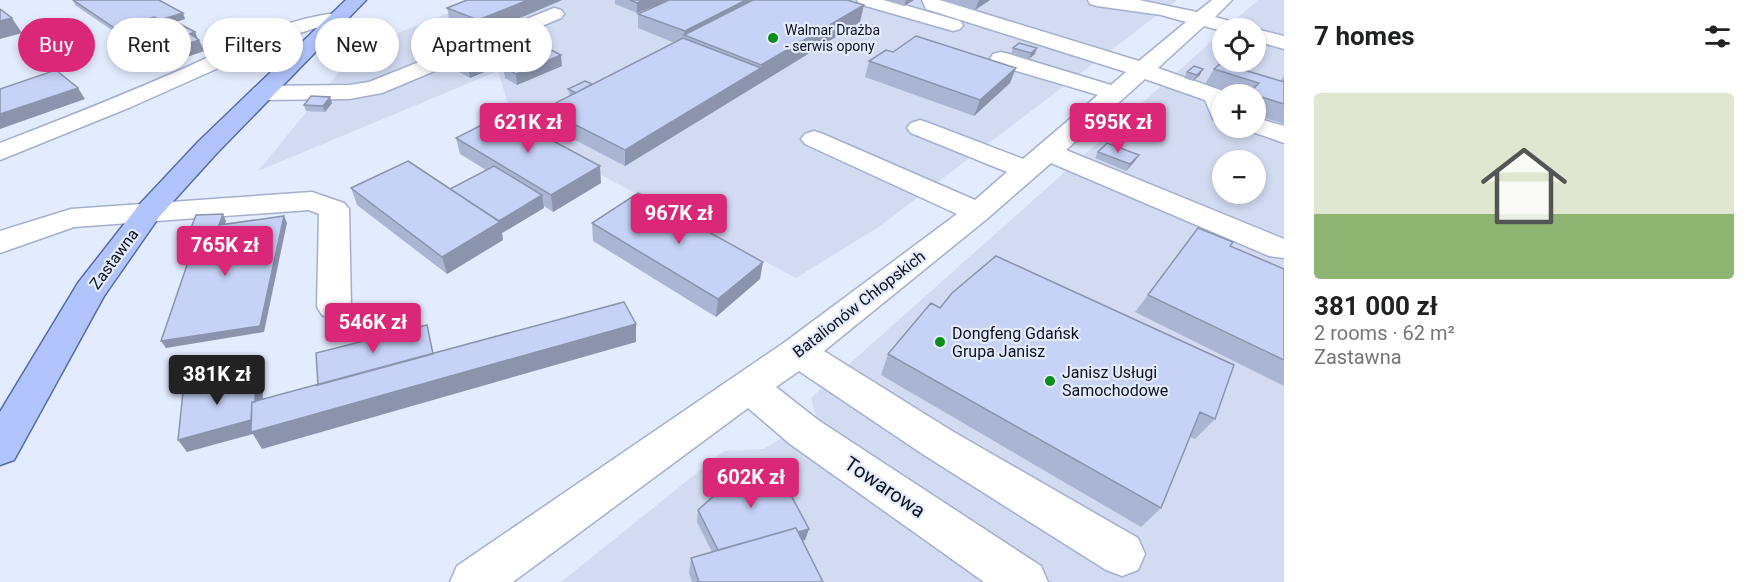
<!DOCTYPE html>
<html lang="en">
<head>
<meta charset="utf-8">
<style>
	body { margin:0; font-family:Roboto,sans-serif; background:#f6f6f6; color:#202124; height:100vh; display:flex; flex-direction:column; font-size:22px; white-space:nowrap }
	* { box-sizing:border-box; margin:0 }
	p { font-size:20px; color:#757577 }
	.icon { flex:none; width:33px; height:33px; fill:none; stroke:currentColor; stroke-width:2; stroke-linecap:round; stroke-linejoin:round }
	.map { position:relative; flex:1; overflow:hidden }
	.side { display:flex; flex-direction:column; background:#fff; width:480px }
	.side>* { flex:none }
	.hud { position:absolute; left:18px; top:18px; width:570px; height:54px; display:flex; gap:12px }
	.buttons { position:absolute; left:1212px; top:18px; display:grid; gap:12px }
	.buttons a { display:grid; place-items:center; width:54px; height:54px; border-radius:50%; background:#fff; box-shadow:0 3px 9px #0003; font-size:30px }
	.price { position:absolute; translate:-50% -51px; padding:0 14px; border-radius:6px; background:#db2777; color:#fff; font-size:20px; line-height:39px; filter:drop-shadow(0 2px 3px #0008) }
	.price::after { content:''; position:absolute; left:50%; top:36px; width:18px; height:14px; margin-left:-9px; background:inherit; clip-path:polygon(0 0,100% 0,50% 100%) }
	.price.current { background:#222; color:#fff }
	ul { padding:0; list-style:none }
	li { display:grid; align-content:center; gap:12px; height:318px; padding:0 30px }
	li+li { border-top:2px solid #e0e0e0 }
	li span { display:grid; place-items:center; height:186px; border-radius:6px; color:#555 }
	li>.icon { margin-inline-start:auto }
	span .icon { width:108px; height:108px; fill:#fffc; stroke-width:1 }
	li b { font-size:26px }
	h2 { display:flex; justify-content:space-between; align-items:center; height:72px; padding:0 30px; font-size:26px }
	.tag { padding:0 21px; border-radius:27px; background:#fff; box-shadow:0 3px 9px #0003; font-size:21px; line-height:54px }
	.tag.current { background:#db2777; color:#fff }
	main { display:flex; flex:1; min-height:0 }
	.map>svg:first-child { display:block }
	.built { fill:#d2dbf2; fill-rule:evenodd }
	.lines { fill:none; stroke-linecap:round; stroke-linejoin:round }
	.minor-casing { stroke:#a3afce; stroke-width:3 }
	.major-casing { stroke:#566cab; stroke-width:3 }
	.minor { fill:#fff; fill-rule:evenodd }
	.major { fill:#b1c4fb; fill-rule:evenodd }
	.wall { fill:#aab5d4 }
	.shaded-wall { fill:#8b94ac }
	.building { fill:#c6d3f6; stroke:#8b94ac; stroke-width:1.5 }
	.poi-dot { fill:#0b8d1a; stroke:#e3ebfe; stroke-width:2 }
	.labels { text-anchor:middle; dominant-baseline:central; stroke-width:4.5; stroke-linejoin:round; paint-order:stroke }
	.far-poi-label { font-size:14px; fill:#0d111c; stroke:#e3ebfe; text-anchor:start }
	.street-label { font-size:16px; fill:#0d111c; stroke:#e3ebfe }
	.poi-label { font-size:16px; fill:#0d111c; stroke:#e3ebfe; text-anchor:start }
	.near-street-label { font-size:20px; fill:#0d111c; stroke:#e3ebfe }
</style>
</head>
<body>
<main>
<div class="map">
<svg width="1284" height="582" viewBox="0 0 1284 582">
	<rect width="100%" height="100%" fill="#e3ebfe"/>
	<path class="built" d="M481 0H1177L880 226 796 278 516 130 498 71 258 171 358 49Z
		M1258 0H1284V582H561L724 451 764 449 816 417 811 398 1222 32V62H1256V28H1226ZM1222 94H1256V128H1222ZM1222 160H1256V194H1222Z"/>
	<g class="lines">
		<defs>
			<path id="minor" d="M857 0H887L960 21 963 25 960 29 953 31 859 4Z
				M922 0H940L1139 61 1186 22 1161 15 1097 6 1090 4 1088 0H1139L1197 12 1212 0H1232L1215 17 1240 24 1243 28H1222V31L1204 26 1158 68 1223 91 1226 94H1222V121L1213 119 1205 100 1145 79 1066 150 1284 239V258L1269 256 1051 163 988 218 824 351 952 431 1138 538 1145 554 1138 570 1122 576 1106 570 924 455 799 371 776 387 818 420 1041 566 1048 582H984L790 444 748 408 513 582H450L457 566 785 342 957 214 805 144 801 139 805 134 814 131 823 134 975 200 1007 172 911 133 907 128 911 123 920 120 929 123 1023 159 1098 95 993 64 990 59 993 54 1001 52 1009 54 1111 85 1126 72 926 9Z
				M554 8 561 10 564 14 561 18 382 93 349 99 262 100 254 98 250 93 254 88 262 86 349 85 369 82Z
				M337 13 344 15 347 19 344 23 319 27 290 36 131 107 0 160V143C63 119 125 94 187 67 236 45 282 19 337 13Z
				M1256 29 1284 36V49L1256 41Z
				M1256 118 1284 126V143L1247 130 1245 128H1256Z
				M312 192 344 203 349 209 351 307 346 315 334 319 322 315 317 307 319 214 309 210 74 227 0 253V231L71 209Z"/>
			<path id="major" d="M346 0H366L216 154 159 217 104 296 14 460 0 465V412L78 283 139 205 198 142Z"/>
		</defs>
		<use href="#minor" class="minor-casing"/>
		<use href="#major" class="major-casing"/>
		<use href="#minor" class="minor"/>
		<use href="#major" class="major"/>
	</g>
	<path class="wall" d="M73 0 183 13 185 19 163 26 157 23 119 35 75 5Z
		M467 0H562L480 35 450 22 447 8Z
		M615 0H847L860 22 625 166 546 125 544 109 570 96 568 89 592 84 675 43 638 28V14L666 1 637 13 615 4Z
		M883 0H914L904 6Z
		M940 0H990L975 10Z
		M151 30 195 32 204 51 178 60 169 54 166 47 156 41Z
		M543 37 544 47 470 78 459 72 457 61Z
		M1013 48 1035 54 1029 59 1011 54Z
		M869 61 1010 83 974 116 865 77Z
		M562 66 517 85 505 78 503 67Z
		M1214 69 1280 81 1284 76V124L1256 115V94H1236L1205 84Z
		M1187 72 1200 75 1193 81 1184 78Z
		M332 103 325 112 306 111 304 105Z
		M1147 119 1143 125 1134 132 1126 129 1130 123Z
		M456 138 601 183 553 212 544 206V208L502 233 503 240 447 274 357 205 351 188 450 189 486 170 460 154Z
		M1098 152 1135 161 1126 171 1095 158Z
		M592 223 760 279 716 317 593 241Z
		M1230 246 1284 269V386L1135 312 1148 295Z
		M952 293 1215 419 1195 439 1190 437 1161 508 1141 527 881 375 888 354 940 308Z
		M698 510 809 529 805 540 803 541 823 582H692L689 573 691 558 712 552 697 522Z"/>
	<path class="shaded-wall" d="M528 0H562L480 35 478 20Z
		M644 0H669L637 13V3Z
		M746 0H772L684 35 685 31Z
		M906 0H914L904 6Z
		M979 0H990L975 10Z
		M864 5 860 22 759 84 761 65Z
		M183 13 185 19 163 26 160 20Z
		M154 17 157 23 119 35 116 29Z
		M12 18 22 33 0 39V21Z
		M195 32 198 40H199L204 51 178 60 173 49 190 34Z
		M543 37 544 47 470 78 468 67Z
		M1037 48 1035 54 1029 59 1031 53Z
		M561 55 562 66 517 85 516 74Z
		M761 68 759 84 625 166V150Z
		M1016 68 1010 83 974 116 980 100Z
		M1203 69 1200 75 1193 81 1197 75Z
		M78 88 85 99 0 129V114Z
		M330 97 332 103 325 112 323 106Z
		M1147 119 1143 125 1134 132 1138 126Z
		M1139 155 1135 161 1126 171 1130 164Z
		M600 166 601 183 553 212 551 195Z
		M542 195 544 208 502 233 503 240 447 274 442 257Z
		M223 214 226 221 223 231 219 225Z
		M284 216 287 223 264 332 166 348 161 341Z
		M200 227 204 234 195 235 191 228Z
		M763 262 760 279 716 317 718 299Z
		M636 324V342L262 449 253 434 187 452 178 440 256 374 263 386 262 428Z
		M809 529 805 540 718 565 720 554Z"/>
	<path class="building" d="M73 0H159L183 13 160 20 154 17 116 29Z
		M467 0H528L478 20 447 8Z
		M630 0H644L637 3Z
		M669 0H746L685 31 638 14Z
		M753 0H847L864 5 761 65 684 35Z
		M0 9 12 18 0 21Z
		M176 22 195 32 190 34 199 40 173 49 164 43 168 41 151 30Z
		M532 31 543 37 468 67 457 61Z
		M916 36 1016 68 980 100 869 61 886 50 893 52Z
		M683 38 761 68 625 150 544 109Z
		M1019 43 1037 48 1031 53 1013 48Z
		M549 49 561 55 516 74 503 67Z
		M1221 63 1284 82V104L1249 93 1259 83 1214 69Z
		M1194 66 1203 69 1197 75 1187 72Z
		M56 70 78 88 0 114V89Z
		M585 81 592 84 576 93 568 89Z
		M311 96 330 97 323 106 304 105Z
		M503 114 600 166 551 195 456 138Z
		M1139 116 1147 119 1138 126 1130 123Z
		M1107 143 1139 155 1130 164 1098 152Z
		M408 161 500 222 442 257 351 188Z
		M494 166 542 195 499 221 450 189Z
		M638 193 763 262 718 299 592 223Z
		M223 214 219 225 284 216 260 326 161 341 200 227 191 228 196 215Z
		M1198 228 1233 242 1230 246 1284 269V360L1148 295Z
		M996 256 1234 365 1215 419 1200 412 1161 508 888 354 931 303 940 308 952 293Z
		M624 302 636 324 251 432 252 402Z
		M427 325 433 354 318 385 316 353Z
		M256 374 255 402H252L251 420 178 440 183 392Z
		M749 465 778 471 809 529 798 532 796 528 718 550 698 510Z
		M796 528 823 582H699L691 558Z"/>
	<g class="poi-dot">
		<circle cx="773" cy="38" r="6"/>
		<circle cx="940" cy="342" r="6"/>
		<circle cx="1050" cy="381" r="6"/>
	</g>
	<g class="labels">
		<g class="far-poi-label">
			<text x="785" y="30">Walmar Drażba<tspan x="785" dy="16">- serwis opony</tspan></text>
		</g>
		<g class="street-label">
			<text transform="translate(114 259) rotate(-54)">Zastawna</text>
			<text transform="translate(859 304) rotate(-38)">Batalionów Chłopskich</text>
		</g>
		<g class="poi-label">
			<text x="952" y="333">Dongfeng Gdańsk<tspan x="952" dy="18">Grupa Janisz</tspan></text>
			<text x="1062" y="372">Janisz Usługi<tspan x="1062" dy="18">Samochodowe</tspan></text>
		</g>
		<g class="near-street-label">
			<text transform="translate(885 487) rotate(34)">Towarowa</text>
		</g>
	</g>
</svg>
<div class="buttons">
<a><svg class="icon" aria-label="locate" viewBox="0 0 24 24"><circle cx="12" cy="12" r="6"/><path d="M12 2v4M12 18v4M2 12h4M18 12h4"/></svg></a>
<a>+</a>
<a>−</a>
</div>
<b class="price" style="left:528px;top:154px">621K zł</b>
<b class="price" style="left:1118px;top:154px">595K zł</b>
<b class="price" style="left:679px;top:245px">967K zł</b>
<b class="price" style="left:225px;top:277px">765K zł</b>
<b class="price" style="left:373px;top:354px">546K zł</b>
<b class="price current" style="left:217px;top:406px">381K zł</b>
<b class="price" style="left:751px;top:509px">602K zł</b>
<div class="hud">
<a class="tag current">Buy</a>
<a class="tag">Rent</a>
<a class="tag">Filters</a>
<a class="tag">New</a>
<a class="tag">Apartment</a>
</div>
</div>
<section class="side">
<h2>7 homes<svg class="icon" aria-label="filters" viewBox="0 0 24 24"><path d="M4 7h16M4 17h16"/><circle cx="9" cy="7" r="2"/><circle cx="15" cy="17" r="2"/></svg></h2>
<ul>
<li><span style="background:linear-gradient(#dfe7d0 65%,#8fb573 0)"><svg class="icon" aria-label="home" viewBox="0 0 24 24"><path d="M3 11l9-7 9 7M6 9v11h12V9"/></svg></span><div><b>381 000 zł</b><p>2 rooms · 62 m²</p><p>Zastawna</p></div></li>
</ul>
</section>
</main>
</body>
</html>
